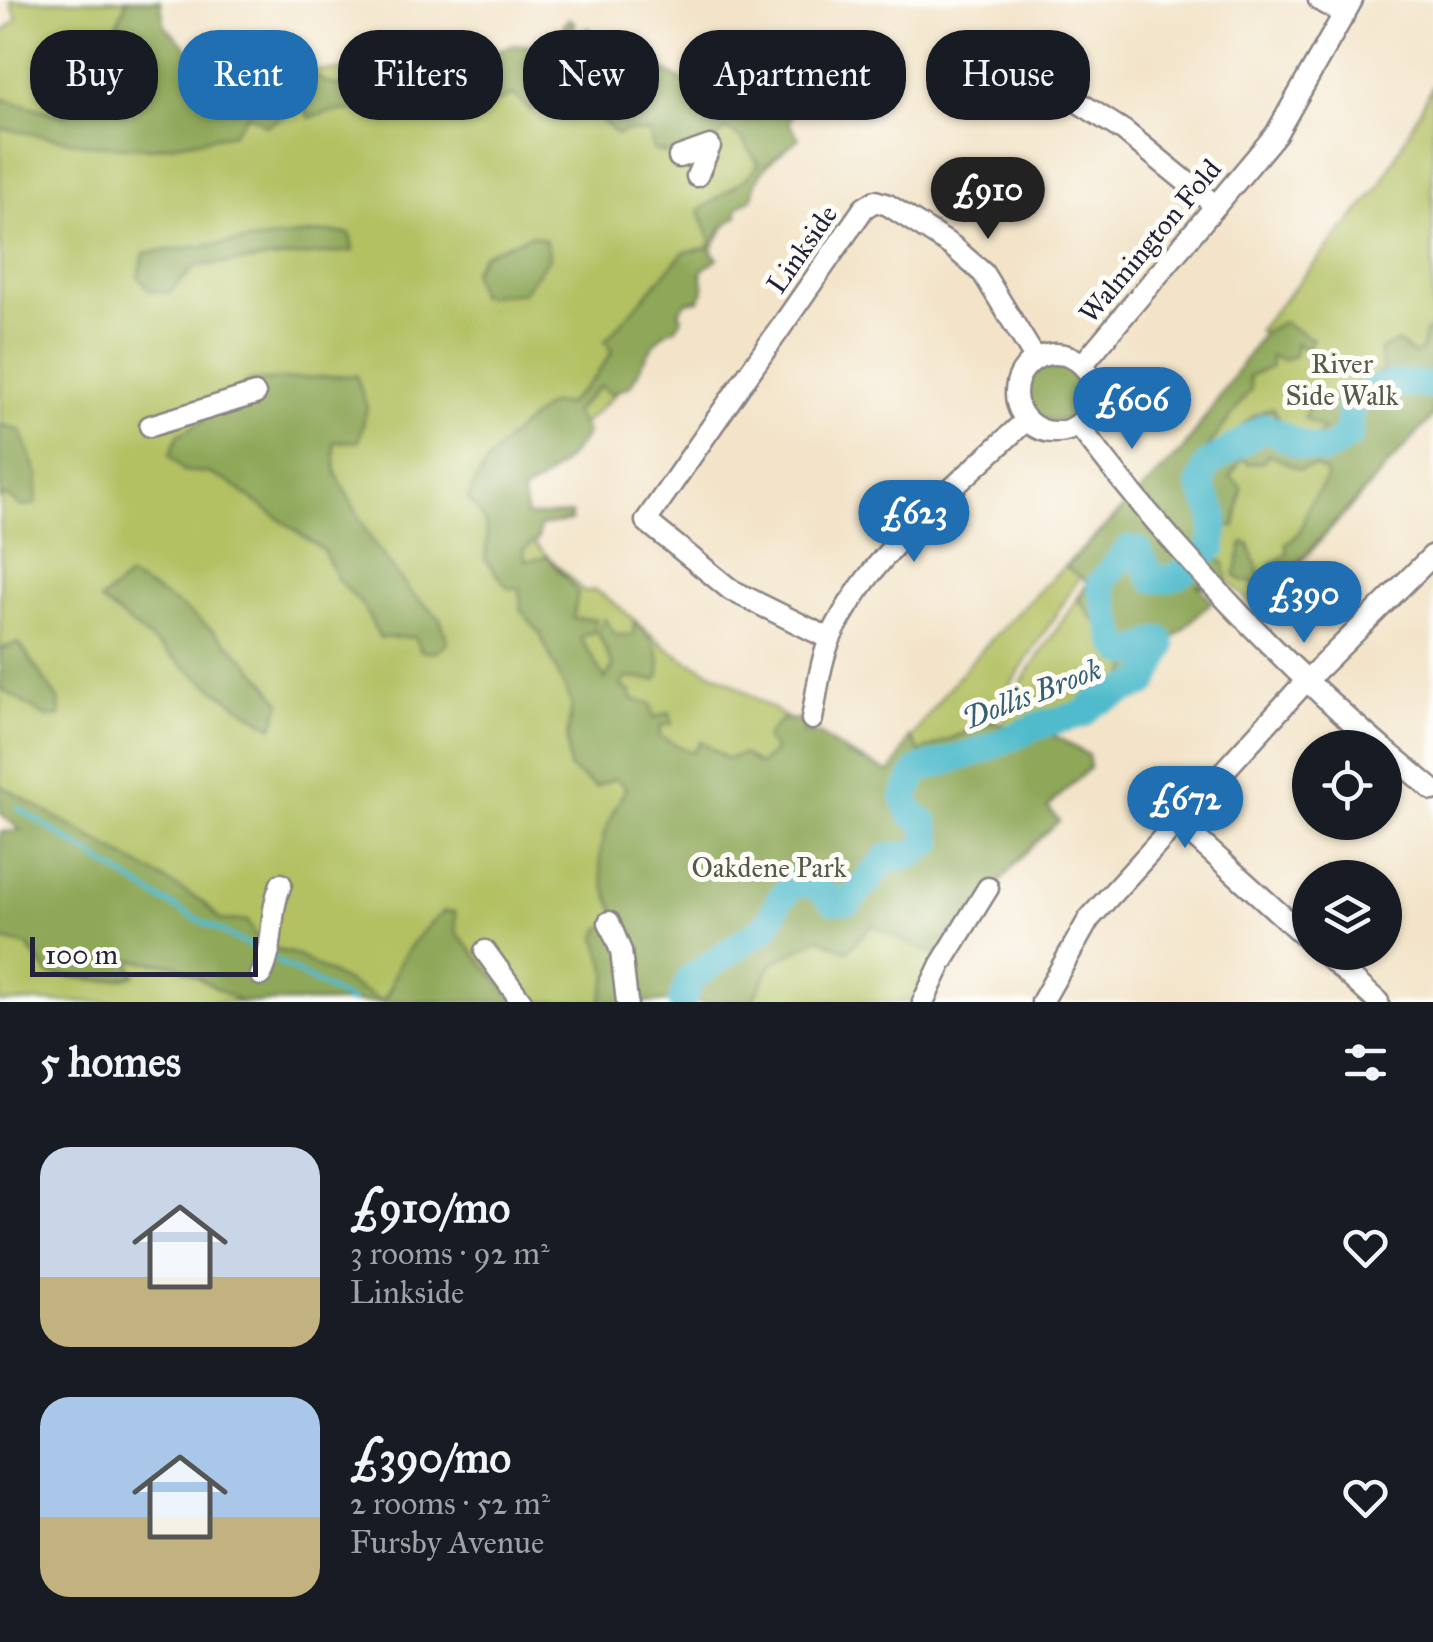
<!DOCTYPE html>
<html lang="en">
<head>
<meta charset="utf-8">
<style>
	body { margin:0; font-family:"IM FELL Great Primer",serif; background:#242831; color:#f1f3f6; height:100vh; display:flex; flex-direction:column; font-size:38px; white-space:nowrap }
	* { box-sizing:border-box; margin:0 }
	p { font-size:32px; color:#9ea1a6 }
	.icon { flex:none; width:55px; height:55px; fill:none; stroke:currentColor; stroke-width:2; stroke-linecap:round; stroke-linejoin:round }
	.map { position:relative; height:1002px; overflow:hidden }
	.details { display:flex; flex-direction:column; background:#171b24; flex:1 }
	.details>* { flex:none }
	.top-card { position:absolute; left:30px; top:30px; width:1375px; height:90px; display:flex; gap:20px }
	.buttons { position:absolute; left:1292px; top:730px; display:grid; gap:20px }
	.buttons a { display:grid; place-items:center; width:110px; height:110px; border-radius:50%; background:#171b24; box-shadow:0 2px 8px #0004; font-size:50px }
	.scale { position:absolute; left:30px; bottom:25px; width:228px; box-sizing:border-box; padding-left:10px; border:5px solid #22223b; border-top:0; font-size:28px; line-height:35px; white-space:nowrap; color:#22223b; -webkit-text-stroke:8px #fdfcf7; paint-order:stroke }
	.price { position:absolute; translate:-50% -85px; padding:0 22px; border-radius:35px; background:#1f6fb2; color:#fff; font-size:32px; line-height:65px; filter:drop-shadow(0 2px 5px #0008) }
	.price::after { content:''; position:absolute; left:50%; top:60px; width:30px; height:22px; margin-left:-15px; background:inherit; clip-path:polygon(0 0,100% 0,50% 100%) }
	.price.active { background:#222; color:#fff }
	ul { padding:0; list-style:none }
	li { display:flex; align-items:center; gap:30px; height:250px; padding:0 40px }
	li span { display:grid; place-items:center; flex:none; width:280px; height:200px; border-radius:30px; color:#555 }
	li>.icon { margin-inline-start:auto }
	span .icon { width:120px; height:120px; fill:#fffc; stroke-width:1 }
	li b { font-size:42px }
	h2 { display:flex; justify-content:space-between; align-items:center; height:120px; padding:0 40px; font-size:42px }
	.pill { padding:0 35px; border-radius:40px; background:#171b24; box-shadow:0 2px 8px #0004; font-size:35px; line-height:90px }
	.pill.active { background:#1f6fb2; color:#fff }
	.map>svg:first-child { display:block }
	.green { fill:#b3c163; stroke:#6a724f; stroke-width:2.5; fill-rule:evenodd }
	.forest { fill:#8ea759; stroke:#58644a; stroke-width:2.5 }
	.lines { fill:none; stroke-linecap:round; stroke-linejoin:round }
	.stream { stroke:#50bbcc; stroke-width:5 }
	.river { stroke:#50bbcc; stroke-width:28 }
	.minor-casing { stroke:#8a8382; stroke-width:25 }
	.minor { stroke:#fff; stroke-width:20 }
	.labels { text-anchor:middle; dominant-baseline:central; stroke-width:10; stroke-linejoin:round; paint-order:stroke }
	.street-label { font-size:28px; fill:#22223b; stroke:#fdfcf7 }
	.park-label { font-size:28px; fill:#555a49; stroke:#fdfcf7 }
	.water-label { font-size:30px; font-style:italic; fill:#345f75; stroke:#fdfcf7 }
</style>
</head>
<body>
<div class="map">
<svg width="1433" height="1002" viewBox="0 0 1433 1002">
	<rect width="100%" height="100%" fill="#fdfcf7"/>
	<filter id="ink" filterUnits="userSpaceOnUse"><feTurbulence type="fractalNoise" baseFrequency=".01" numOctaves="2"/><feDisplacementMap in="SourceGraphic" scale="20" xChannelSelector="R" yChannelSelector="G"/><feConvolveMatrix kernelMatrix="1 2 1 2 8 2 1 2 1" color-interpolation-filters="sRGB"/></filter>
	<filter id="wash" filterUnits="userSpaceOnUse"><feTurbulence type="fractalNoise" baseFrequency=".0048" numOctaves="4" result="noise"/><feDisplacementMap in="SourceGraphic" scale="40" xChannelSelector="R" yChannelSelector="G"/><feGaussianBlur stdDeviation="2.25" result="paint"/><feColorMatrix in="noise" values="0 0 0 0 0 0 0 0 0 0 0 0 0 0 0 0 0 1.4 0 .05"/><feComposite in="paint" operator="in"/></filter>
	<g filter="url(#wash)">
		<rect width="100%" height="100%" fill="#f3e4c9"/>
		<path class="green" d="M10 0H127L94 80 66 116 200 73 544 66 778 144 623 387 582 425 505 514 584 592 594 590 603 595C629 612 649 636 675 653 694 666 717 673 737 686 786 718 837 750 891 773 948 667 1044 590 1127 504L1188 583 1212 601 1166 645 1167 655 1150 688 1127 692 1101 708 1098 706 1086 718 1051 729 1053 735 1088 755 1090 767 1048 807 1059 821C998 872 962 936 921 1002H0V837L52 853 0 800V36L17 18ZM1080 577 1088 583 1024 678 1001 724 994 720 1013 681Z
			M1433 85V416L1257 611 1199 550 1185 446 1263 334 1258 330 1379 188Z"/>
		<path class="forest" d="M127 0H160L165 26 209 70 224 60 241 62 253 74H282L291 112 266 126 248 114 232 134 153 148 92 145 0 128V98L65 116 94 80Z
			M569 18 575 23 567 49 588 28 594 38 585 61 644 75 659 68C668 72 678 80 688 81 733 89 753 81 794 107L789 123 799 138C779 155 754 169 753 197L737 208 738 216 721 228 711 251 718 258 701 271 704 291 699 300 687 302 679 311 682 318 676 328C652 333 643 368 630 386L610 394 600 386 574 412 587 433C577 453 543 483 522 492L527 516 571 514V521L540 526 538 539 523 550 526 561 548 557 578 593 573 618 596 619 594 632 580 637 605 679 613 667 598 633 604 618 616 635H633L634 621C653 640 662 648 660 675L656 680 626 678 621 686 631 692 632 699 651 704 654 718 670 712 672 724 662 725 659 736 693 753 701 741 727 759 743 754 759 765 775 751 765 738 782 719 802 720V734H819L849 755 891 773 910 737 920 752 994 720 1014 732 1042 719 1083 710 1091 698 1120 688 1129 668 1078 598 1088 582 1066 567 1186 446 1263 333 1282 322 1313 339 1306 350 1296 343 1294 356 1283 360 1270 356 1271 367 1249 376 1251 389 1207 449 1206 459C1233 444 1239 417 1272 408L1282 423 1311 439 1324 430 1304 418 1308 406 1325 407 1349 387 1383 371 1379 351 1397 342 1413 354 1421 351 1425 333 1433 327V416L1263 600 1255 594 1254 582H1243L1235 575 1243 542 1249 544 1261 579 1274 573 1271 564 1287 554 1286 543C1306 533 1302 517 1311 501 1318 489 1326 488 1326 473L1315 466 1300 470 1268 454 1263 462 1249 464 1242 459 1230 476 1242 488 1235 527H1224L1209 558 1224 562 1227 576 1221 589 1198 585 1212 601 1166 645 1167 655 1150 688 1127 692 1101 708 1098 706 1086 718 1051 729 1053 735 1088 755 1090 767 1048 807 1059 821C1010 861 979 908 945 961L872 925 847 951 820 938 773 963 751 1002H600L608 975 597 938 600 929 619 919C590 862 596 842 626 788L616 778 595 787 569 768 567 739 572 704 540 634 521 610 520 588H508L485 559C490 530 487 520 468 499 483 457 516 429 551 403L566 405 595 377 612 352 605 341 684 252 708 248 711 241 699 211 749 176 758 164 743 140 726 129C710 149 678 159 653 150L650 133 626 131 617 135C603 120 593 109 571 117L568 106 554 112 538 104 531 111 514 95 459 116 436 102C395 116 350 103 309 118 301 100 290 77 303 60 321 99 377 87 414 83L420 71 456 68 511 45H533L557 37Z
			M328 232 350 234 353 251 196 266 169 293 150 291 138 276 144 253Z
			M531 235 545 239 550 257 522 293 479 296 472 272 483 254Z
			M1026 392a29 29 0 1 1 58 0a29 29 0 1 1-58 0Z
			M356 375 367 407 359 441 334 442 336 473 372 541 411 593 440 618 448 643 435 652 421 651 414 637 380 638 363 606 338 580 323 550 228 482 208 473 184 471 170 455 178 435 203 421 212 405 250 381Z
			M0 424 21 431 38 475 36 504 22 507 7 496 0 499Z
			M129 577C189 607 241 647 281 702L273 727C211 692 158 643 100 601Z
			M19 643 59 701 60 716 46 717 0 688V649Z
			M0 785 203 902 220 920 248 921 261 946 294 954 382 1001C393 989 391 980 398 966 408 946 428 925 444 911L455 912 457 933 516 1002H240L176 965 129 960 135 976 104 981 49 974 27 946 0 939V832L20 830 0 813Z"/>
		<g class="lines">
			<path class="stream" d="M18 808 163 901 261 952
				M273 959 351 1002"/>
			<path class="river" d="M682 1002 690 979 767 926 780 899 797 882 817 886 833 901H850L887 858 912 855 930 842 926 824 911 813 904 797 918 770 983 750 1045 723 1083 714 1095 703 1146 682 1162 647 1160 640 1133 653 1124 652 1116 642 1100 584 1129 549 1138 551 1153 579C1180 583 1195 562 1213 546L1215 516 1200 485 1207 465 1265 427 1304 447 1326 451 1349 436 1351 400C1377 383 1404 382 1433 386"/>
		</g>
	</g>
	<g filter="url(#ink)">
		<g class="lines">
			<defs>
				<path id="minor" d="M1319 0 1345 14
					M1010 59 1124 131 1216 206
					M679 157 710 146 697 176
					M1016 393a39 39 0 1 1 78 0a39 39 0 1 1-78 0Z
					M1083 364 1276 134 1352 0
					M1078 425C1169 544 1268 651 1382 748
					M150 426 255 394
					M830 639 731 590 646 521 864 208 875 201 888 205 952 246 983 273 1035 358
					M812 719C817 692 820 662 831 637 871 551 959 485 1026 420
					M1385 750 1433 790
					M1178 822 1310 941
					M609 922 621 951 627 1002
					M485 951 522 1002
					M1323 952 1378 1002
					M261 975C276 944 268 915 281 884
					M923 1002 941 964 988 888
					M1042 1002 1089 919 1305 682 1433 555"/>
			</defs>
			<use href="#minor" class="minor-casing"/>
			<use href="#minor" class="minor"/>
		</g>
	</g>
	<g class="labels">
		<g class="street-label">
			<text transform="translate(1150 241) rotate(-50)">Walmington Fold</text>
			<text transform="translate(802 249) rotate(-55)">Linkside</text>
		</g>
		<g class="park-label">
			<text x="1342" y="363">River<tspan x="1342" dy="32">Side Walk</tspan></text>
			<text x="769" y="867">Oakdene Park</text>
		</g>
		<g class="water-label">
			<text transform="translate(1032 694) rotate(-21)">Dollis Brook</text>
		</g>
	</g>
</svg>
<div class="buttons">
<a><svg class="icon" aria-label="locate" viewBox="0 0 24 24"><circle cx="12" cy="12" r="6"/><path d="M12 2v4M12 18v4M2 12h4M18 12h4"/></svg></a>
<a><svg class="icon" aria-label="layers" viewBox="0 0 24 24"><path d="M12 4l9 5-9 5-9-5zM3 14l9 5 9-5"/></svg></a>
</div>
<div class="scale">100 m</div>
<b class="price active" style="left:988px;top:242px">£910</b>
<b class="price" style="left:1132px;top:452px">£606</b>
<b class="price" style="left:914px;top:565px">£623</b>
<b class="price" style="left:1304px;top:646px">£390</b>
<b class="price" style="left:1185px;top:851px">£672</b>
<div class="top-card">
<a class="pill">Buy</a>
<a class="pill active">Rent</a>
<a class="pill">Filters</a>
<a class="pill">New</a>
<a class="pill">Apartment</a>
<a class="pill">House</a>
</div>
</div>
<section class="details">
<h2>5 homes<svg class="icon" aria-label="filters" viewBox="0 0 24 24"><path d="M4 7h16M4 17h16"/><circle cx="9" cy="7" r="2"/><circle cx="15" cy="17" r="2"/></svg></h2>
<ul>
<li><span style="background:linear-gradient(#c9d6e8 65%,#c2b280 0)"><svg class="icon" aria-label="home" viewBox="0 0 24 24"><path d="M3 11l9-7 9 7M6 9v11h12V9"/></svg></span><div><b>£910/mo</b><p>3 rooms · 92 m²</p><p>Linkside</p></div><svg class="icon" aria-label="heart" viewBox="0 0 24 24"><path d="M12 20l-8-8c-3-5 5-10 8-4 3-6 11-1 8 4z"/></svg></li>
<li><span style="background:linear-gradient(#a9c7e8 60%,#c2b280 0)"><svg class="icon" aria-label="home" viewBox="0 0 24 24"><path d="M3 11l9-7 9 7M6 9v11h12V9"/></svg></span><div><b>£390/mo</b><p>2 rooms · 52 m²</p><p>Fursby Avenue</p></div><svg class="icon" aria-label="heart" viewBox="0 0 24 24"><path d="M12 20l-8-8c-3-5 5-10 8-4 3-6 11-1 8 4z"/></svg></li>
</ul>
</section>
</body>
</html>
